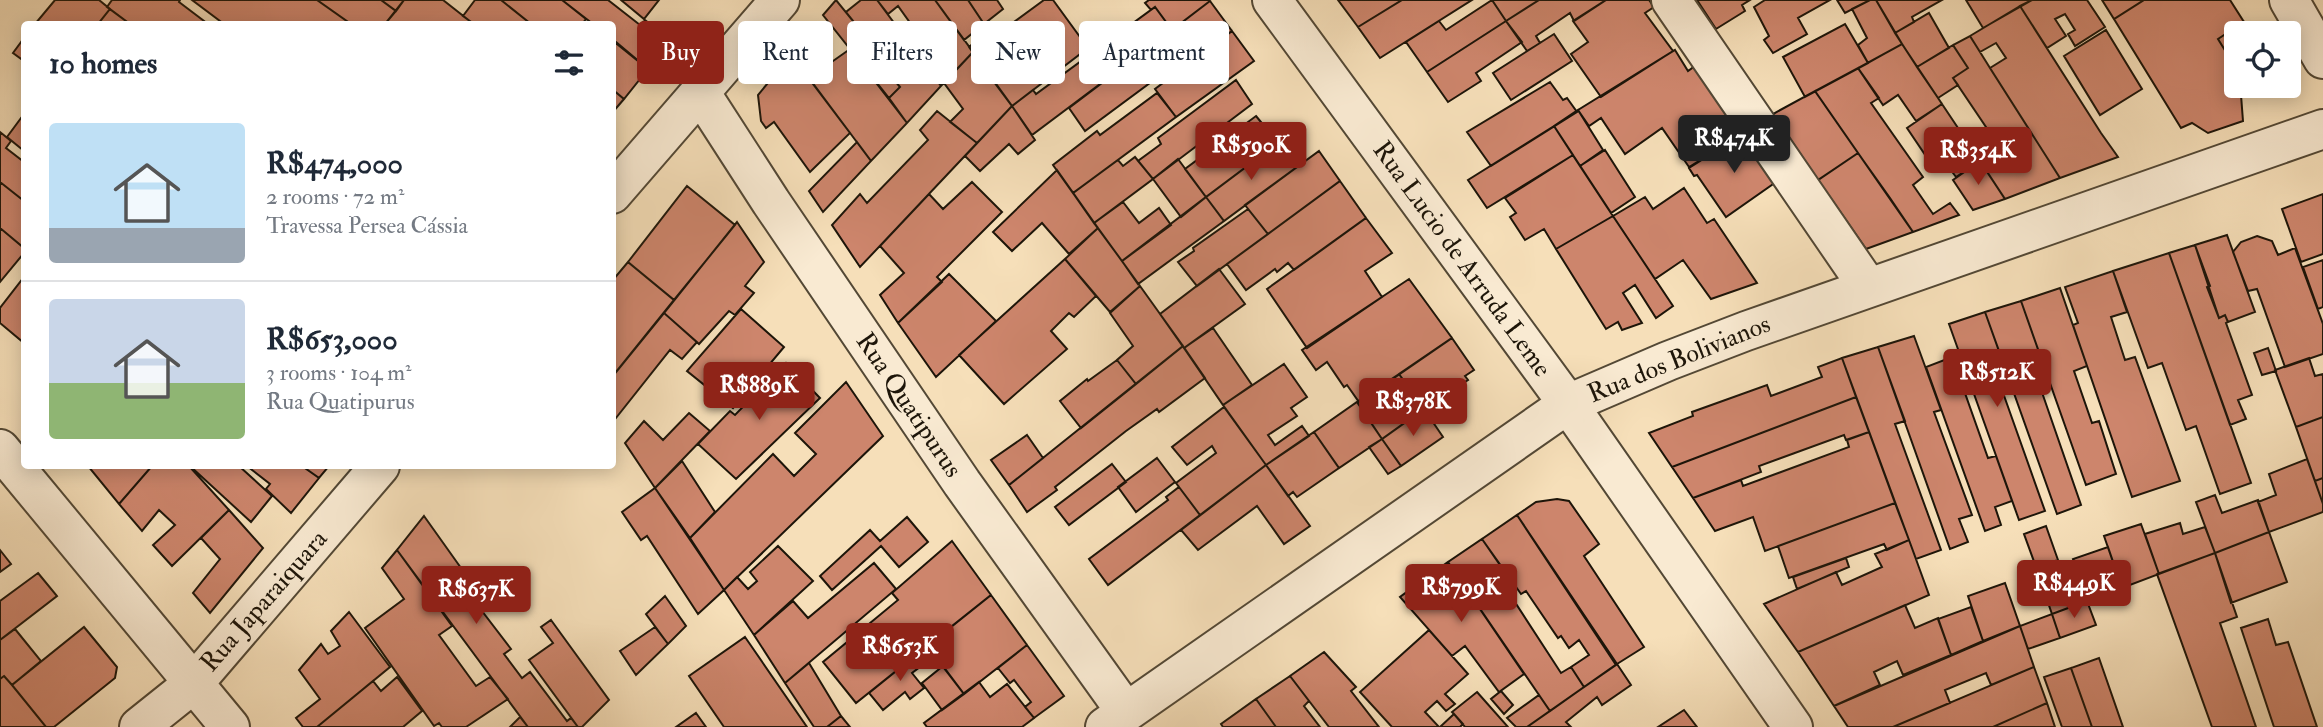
<!DOCTYPE html>
<html lang="en">
<head>
<meta charset="utf-8">
<style>
	body { margin:0; font-family:"IM FELL Double Pica",serif; background:#f2f2f3; color:#1f2937; height:100vh; display:flex; flex-direction:column; font-size:26px; white-space:nowrap }
	* { box-sizing:border-box; margin:0 }
	p { font-size:23px; color:#747a83 }
	.icon { flex:none; width:38px; height:38px; fill:none; stroke:currentColor; stroke-width:2; stroke-linecap:round; stroke-linejoin:round }
	.map { position:relative; flex:1; overflow:hidden }
	.details { position:absolute; left:21px; top:21px; width:595px; height:448px; display:flex; flex-direction:column; background:#fff; border-radius:7px; box-shadow:0 4px 18px #0003 }
	.details>* { flex:none }
	.guide { position:absolute; left:637px; top:21px; width:665px; height:63px; display:flex; gap:14px }
	.fabs { position:absolute; left:2224px; top:21px; display:grid; gap:14px }
	.fabs a { display:grid; place-items:center; width:77px; height:77px; border-radius:7px; background:#fff; box-shadow:0 4px 18px #0003; font-size:35px }
	.price { position:absolute; translate:-50% -60px; padding:0 16px; border-radius:7px; background:#8f2418; color:#fff; font-size:23px; line-height:46px; filter:drop-shadow(0 2px 4px #0008) }
	.price::after { content:''; position:absolute; left:50%; top:42px; width:21px; height:16px; margin-left:-10px; background:inherit; clip-path:polygon(0 0,100% 0,50% 100%) }
	.price.on { background:#222; color:#fff }
	ul { padding:0; list-style:none }
	li { display:flex; align-items:center; gap:21px; height:175px; padding:0 28px }
	li+li { border-top:2px solid #e0e1e3 }
	li span { display:grid; place-items:center; flex:none; width:196px; height:140px; border-radius:7px; color:#555 }
	li>.icon { margin-inline-start:auto }
	span .icon { width:84px; height:84px; fill:#fffc; stroke-width:1 }
	li b { font-size:30px }
	h2 { display:flex; justify-content:space-between; align-items:center; height:84px; padding:0 28px; font-size:30px }
	.chip { padding:0 24px; border-radius:7px; background:#fff; box-shadow:0 4px 18px #0003; font-size:24px; line-height:63px }
	.chip.on { background:#8f2418; color:#fff }
	.map>svg:first-child { display:block }
	.building { fill:#cd856c; stroke:#1d1509; stroke-width:2 }
	.lines { fill:none; stroke-linecap:round; stroke-linejoin:round }
	.minor-casing { stroke:#534835; stroke-width:42 }
	.minor { stroke:#f9ead2; stroke-width:38 }
	.labels { text-anchor:middle; dominant-baseline:central; stroke-width:6; stroke-linejoin:round; paint-order:stroke }
	.street-label { font-size:26px; fill:#1d1509; stroke:#f9ead2 }
</style>
</head>
<body>
<div class="map">
<svg width="2323" height="727" viewBox="0 0 2323 727">
	<rect width="100%" height="100%" fill="#f6dfb9"/>
	<filter id="stains"><feTurbulence type="fractalNoise" baseFrequency=".00286" numOctaves="4"/><feColorMatrix values="0 0 0 0 .2 0 0 0 0 .09 0 0 0 0 .02 0 0 0 .5 -.17"/></filter>
	<radialGradient id="worn" r=".72"><stop offset=".6" stop-color="#630" stop-opacity="0"/><stop offset="1" stop-color="#630" stop-opacity=".3"/></radialGradient>
	<path class="building" d="M55 0H99L110 9 98 24H35Z
		M112 0H180L179 2 208 24H130L107 7Z
		M192 0H317L351 24H224Z
		M317 0H381L396 11 385 24H351Z
		M381 0H404L396 11Z
		M404 0H443L471 22 470 24H385Z
		M475 0H501L531 24H474L463 16Z
		M501 0H562L586 19 582 24H531Z
		M562 0H608L640 25 645 20 671 40 648 69 612 40V24H593Z
		M621 0H659L644 19Z
		M836 0 862 32 858 35 900 87 889 98 823 15Z
		M861 0H877L941 86 907 123 889 98 900 87 858 35 862 32 846 12Z
		M877 0H935L973 52 941 86 918 55 928 48 898 6 888 14Z
		M935 0H968L984 24 964 40Z
		M968 0H997L1003 9 984 24Z
		M1044 0H1053L1088 48 1012 106 994 82 1015 66 1004 51 1013 44 1003 30Z
		M1149 0H1209L1210 1 1172 30 1155 7 1151 10 1145 3Z
		M1338 0H1402L1358 27Z
		M1402 0H1472L1380 58 1358 27Z
		M1492 0 1506 21 1427 72 1406 42 1439 21 1446 30Z
		M1492 0H1539L1506 21Z
		M1539 0H1606L1574 21 1570 13 1536 36 1540 43 1527 51 1506 21Z
		M1606 0H1649L1654 7 1645 13 1673 51 1601 97 1571 54 1588 42 1573 21Z
		M1697 0H1750L1742 5 1745 11 1716 29Z
		M1765 0H1830L1798 18 1807 34 1773 53 1764 40 1769 36 1754 7Z
		M1837 0H1870L1845 13Z
		M1870 0H1876L1902 44 1868 63 1858 45 1867 38 1852 9Z
		M1876 0H1942L1912 17 1914 22 1895 33Z
		M1966 0H2032L1983 28Z
		M2032 0H2087L2105 27 2075 46 2068 34 2075 30 2065 14 2055 19 2066 36 2047 48 2020 6Z
		M2102 0H2144L2114 19Z
		M2144 0H2230L2244 22 2218 39 2236 68V86H2247L2249 88 2241 95 2243 121 2208 133 2192 123 2181 128 2114 19Z
		M1210 1 1232 31 1179 71 1175 65 1189 54 1172 30Z
		M2020 6 2101 133 2118 157 2060 178 1990 68 2006 58 1996 43 1980 52 1970 36Z
		M1155 7 1172 30 1032 135 1012 106 1033 90 1036 94Z
		M110 9 130 24H98Z
		M1929 13 1949 48 1917 67 1895 33Z
		M1506 21 1522 42 1476 73 1481 81 1448 102 1427 72Z
		M2244 22 2251 33H2236V68L2218 39Z
		M1845 24 1868 63 1805 97 1783 57Z
		M1172 30 1189 54 1085 131 1069 108Z
		M2106 30 2142 89 2100 115 2064 56Z
		M1232 31 1254 61 1176 117 1155 89Z
		M985 34 998 52 981 64 969 47Z
		M1554 34 1572 61 1511 100 1493 73Z
		M1970 36 1990 68 2060 178 2005 199 1970 146 1990 133 1953 78 1968 68 1953 45Z
		M24 38V61L13 53Z
		M616 42 648 69 624 99 612 89V46Z
		M1902 44 1942 104 1916 121 1898 95 1883 105 1858 68Z
		M1953 45 1968 68 1953 78 1958 85 1938 98 1917 67Z
		M850 49 907 123 871 161 809 78Z
		M1675 50 1688 71 1695 66 1743 134 1689 167 1662 128 1625 154 1601 118 1589 126 1578 110Z
		M973 52 1012 106 977 143 950 122 963 109 944 83Z
		M791 55 850 133 810 172 774 122 766 128 761 121 758 95Z
		M1858 68 1879 98 1871 103 1923 177 1913 185 1933 214 1950 203 1959 215 1913 232 1815 91Z
		M1236 80 1252 104 1153 179 1138 161 1161 144 1158 138Z
		M1550 82 1563 100 1567 98 1577 112 1491 166 1467 132Z
		M612 89 624 99 612 113Z
		M1815 91 1858 153 1818 180 1773 114Z
		M1157 93 1176 117 1073 193 1053 165 1097 131 1100 135Z
		M1942 104 1980 161 1956 177 1942 158 1932 165 1907 128Z
		M1012 106 1035 140 1018 154 1009 144 980 171 965 156Z
		M1578 110 1603 150 1580 166 1554 126Z
		M937 111 977 143 860 267 832 225 860 194 867 203 928 140 920 130Z
		M24 114V151L7 137Z
		M1256 116 1278 143 1206 197 1185 169Z
		M1554 126 1573 155 1487 208 1468 180Z
		M0 132 11 141 6 148 24 162V201L0 182Z
		M1743 134 1776 182 1726 217 1697 175 1694 176 1689 168Z
		M857 142 871 161 823 212 809 191Z
		M1278 143 1297 167 1224 221 1206 197Z
		M1605 150 1635 197 1611 213 1580 166Z
		M1319 151 1340 181 1268 234 1245 205Z
		M1858 153 1890 198 1913 232 1866 249 1841 213 1818 180Z
		M1573 155 1613 216 1556 249 1544 229 1525 240 1510 217 1516 213 1505 198Z
		M1135 157 1153 179 1094 223 1073 193 1118 160 1123 166Z
		M1178 159 1206 197 1181 217 1153 179Z
		M1980 161 2005 199 1973 210 1953 180Z
		M1057 170 1098 228 1069 254 1042 223 1012 251 993 232Z
		M1340 181 1366 218 1294 270 1288 263 1277 272 1275 269 1246 290 1227 264Z
		M0 182 24 201V248L0 228Z
		M972 182 1002 212 937 277 942 282 898 323 880 295 904 273 880 246 929 194 943 209Z
		M687 186 735 225 674 300 628 262Z
		M1684 188 1707 223 1714 219 1757 283 1711 299 1683 260 1655 279 1613 216 1645 197 1653 209Z
		M2323 194V254L2301 262 2282 209Z
		M1206 197 1224 221 1138 284 1122 261Z
		M1123 202 1139 223 1159 208 1171 225 1122 261 1094 223Z
		M1248 209 1268 234 1197 286 1178 262 1194 251 1193 248Z
		M1613 216 1673 306 1656 318 1635 285 1623 293 1642 323 1622 330 1618 322 1606 329 1556 249Z
		M1366 218 1392 253 1365 271 1382 297 1307 348 1267 289Z
		M737 222 764 262 745 286 754 293 735 315 729 311 699 344 664 313Z
		M0 228 24 248V253L0 282Z
		M1098 228 1140 286 1110 312 1065 259Z
		M2227 235 2255 312 2228 322 2225 315 2219 318 2195 245Z
		M2257 236 2272 241 2278 255 2295 248 2323 324V354L2285 367 2257 289 2248 291 2233 252 2241 242Z
		M2195 245 2210 286 2207 287 2219 318 2225 315 2228 322 2226 323 2252 395 2238 400 2246 419 2230 425 2169 253Z
		M2169 253 2251 483 2220 494 2196 426 2186 430 2162 363 2148 368 2113 271Z
		M1065 259 1096 296 1074 317 1069 313 1051 331 1067 349 1004 404 959 355Z
		M2323 260V307L2318 309 2303 267Z
		M628 262 674 300 612 377V281Z
		M1219 269 1245 304 1184 348 1160 314Z
		M2113 271 2127 312 2111 317 2125 360 2135 357 2180 481 2132 497 2073 325 2078 323 2065 287Z
		M949 274 996 321 936 377 898 323Z
		M24 277V343L0 323V308Z
		M1409 279 1452 338 1359 402 1347 385 1344 387 1327 362 1316 370 1302 350Z
		M1140 286 1183 346 1136 384 1117 360 1133 346 1110 313Z
		M2060 288 2087 366 2074 371 2092 423 2099 421 2116 474 2086 485 2021 301Z
		M2021 301 2047 375 2037 378 2081 505 2057 514 1985 312Z
		M741 309 784 347 733 408 687 371Z
		M1985 312 2012 387 2002 390 2045 511 2019 520 1949 324Z
		M664 313 697 342 682 359 670 350 612 423V377Z
		M1213 328 1252 385 1223 405 1184 348Z
		M1914 336 1941 410 1934 412 1972 515 1959 519 1968 542 1950 549 1878 347Z
		M1452 338 1474 370 1465 376 1468 380 1424 409 1399 374Z
		M1183 346 1205 378 1159 412 1157 409 1126 431 1055 487 1057 490 1027 512 1009 485Z
		M1878 347 1905 421 1895 424 1941 550 1916 559 1842 358Z
		M2268 348 2276 371 2262 375 2254 353Z
		M1960 354 1968 376 1960 379 1988 458 1996 456 2012 501 1995 507 2001 525 1985 531 1926 367Z
		M1842 358 1856 397 1672 467 1649 433 1693 416 1692 412 1767 385 1771 396 1822 377 1818 367Z
		M2309 358 2315 376 2323 374V417L2296 427 2275 370Z
		M1117 360 1136 384 1081 428 1060 401 1087 379 1088 381Z
		M786 363 820 398 736 479 698 444 730 411 735 415Z
		M1284 364 1307 397 1291 408 1297 416 1268 435 1275 445 1302 426 1309 436 1266 465 1223 405Z
		M1399 374 1424 409 1382 439 1357 402Z
		M846 382 883 436 724 590 690 538 773 454 794 476 816 454 795 433Z
		M1856 397 1869 432 1846 440 1844 435 1759 466 1761 472 1693 498 1672 467Z
		M1357 402 1382 439 1339 468 1314 432Z
		M1224 407 1266 465 1200 515 1176 483 1216 453 1212 446 1187 465 1172 447Z
		M1424 409 1443 437 1401 466 1382 439Z
		M689 413 710 431 655 488 625 443 644 421 663 440Z
		M2323 417V478L2315 481 2296 427Z
		M1314 432 1339 468 1297 497 1293 492 1288 496 1266 465Z
		M1869 432 1895 503 1765 551 1753 517 1715 531 1693 498 1741 480 1743 486 1849 447 1847 440Z
		M1027 435 1043 458 1009 485 991 460Z
		M1382 439 1401 466 1388 474 1369 447Z
		M1157 458 1175 482 1136 512 1118 487Z
		M2307 459 2323 504V512L2269 532 2258 502 2276 495 2269 474Z
		M682 461 715 512 690 538 655 488Z
		M1112 464 1126 482 1069 525 1055 507Z
		M1266 465 1310 526 1284 544 1257 506 1198 550 1181 530Z
		M88 466H152L119 504Z
		M152 466H189L229 510 172 566 153 545 175 525 159 510 142 531 119 504Z
		M190 466H239L272 496 251 522Z
		M247 466H302L319 478 291 513 266 489 270 484Z
		M302 466H329L319 478Z
		M2323 478V504L2315 481Z
		M1179 487 1200 515 1108 585 1089 559 1168 500 1166 497Z
		M655 488 724 590 698 614 647 536 641 540 622 512Z
		M2215 495 2222 513 2258 500 2269 532 2215 553 2196 502Z
		M1557 499 1569 501 1599 544 1584 556 1644 647 1617 664 1517 515 1536 502Z
		M1895 503 1909 540 1887 550 1884 544 1789 578 1778 546Z
		M229 510 263 548 210 613 193 593 220 559 201 538Z
		M1517 515 1616 665 1584 687 1571 667 1589 655 1579 640 1569 648 1561 636 1558 638 1526 591 1521 594 1482 539Z
		M424 516 466 575 459 581 511 649 504 654 522 678 530 672 567 721 571 718 578 727H528L397 550Z
		M907 517 928 542 899 567 881 546 832 590 820 576 870 530 880 541Z
		M2180 523 2183 534 2205 527 2215 553 2159 574 2145 534Z
		M2141 524 2159 574 2122 588 2104 536Z
		M2046 526 2058 560 2036 567 2024 534Z
		M2269 532 2287 582 2231 603 2215 553Z
		M1482 539 1502 568 1496 573 1561 673 1571 667 1584 687 1550 711 1448 562Z
		M1909 540 1929 595 1798 652 1764 604 1836 572 1842 585 1882 567 1875 554Z
		M952 541 991 595 856 703 823 662 898 600 892 593Z
		M778 546 813 581 754 635 724 590 737 577 748 589 757 581 750 572Z
		M2108 547 2122 588 2087 601 2073 559Z
		M0 550 11 564 0 572Z
		M397 550 452 626 439 635 476 686 490 677 508 699 466 727H442L439 723 434 726 365 628 404 599 382 568Z
		M2215 553 2237 617 2220 623 2256 727H2212L2157 574Z
		M1846 558 1849 567 1797 589 1793 577Z
		M2074 561 2087 601 2052 614 2038 574Z
		M1448 562 1524 674 1499 692 1465 646 1452 656 1400 597Z
		M874 563 896 589 785 683 754 635 793 601 808 618Z
		M38 573 57 596 0 640V601Z
		M2005 583 2020 626 1983 641 1968 596Z
		M991 595 1027 645 964 694 927 646Z
		M665 596 686 626 668 644 646 614Z
		M2087 601 2096 625 2060 638 2052 614Z
		M1905 605 1915 628 1938 618 1951 655 1903 675 1897 661 1874 672 1880 685 1834 706 1798 652Z
		M1971 607 1983 641 1951 655 1938 619Z
		M349 612 390 667 317 727H303L296 718 320 699 299 670 321 644 328 654 340 646 331 631Z
		M2052 614 2060 638 2028 649 2020 626Z
		M2268 619 2276 645 2288 642 2317 727H2274L2241 628Z
		M551 620 609 700 582 727H578L529 660 553 643 541 627Z
		M2020 626 2034 667 1991 685 1986 673 1945 690 1950 703 1893 727H1848L1834 706Z
		M84 627 117 667 115 678 54 727H46L12 685Z
		M655 627 668 644 636 675 620 651Z
		M15 629 41 661 12 685 4 676 0 679V640Z
		M1429 630 1468 674 1445 694 1455 704 1446 711 1437 701 1425 712 1439 727H1392L1360 692Z
		M745 637 807 727H724L689 676Z
		M1027 645 1064 696 1034 718 1025 707 1031 702 1014 680 1010 683 998 668Z
		M921 651 928 661 912 673 924 688 910 699 905 692 883 710 869 693Z
		M1324 652 1356 687 1351 691 1379 727H1329L1290 676Z
		M2099 658 2123 727H2092L2071 668Z
		M809 663 841 716 827 727H814L785 683Z
		M1617 664 1631 685 1602 705 1597 697 1566 722 1571 727H1527Z
		M943 666 964 694 942 710 922 683Z
		M2034 667 2047 703 1993 727H1893Z
		M2071 668 2092 727H2062L2044 677Z
		M4 676 12 685 46 727H0V679Z
		M1290 676 1309 701 1304 706 1320 727H1276L1256 699Z
		M397 677 422 711 403 727H317L373 681 381 691Z
		M979 682 990 697 1007 684 1034 718 1022 727H927L924 723Z
		M1501 691 1513 705 1504 714 1491 699Z
		M1477 692 1508 727H1465L1454 714 1452 712Z
		M1539 695 1550 711 1527 727H1516L1507 718Z
		M1256 699 1276 727H1223L1221 724Z
		M2047 703 2055 727H1993Z
		M1684 710 1697 727H1658Z
		M696 713 706 727H676Z
		M1454 714 1463 724 1460 727H1440Z
		M841 716 850 727H827Z
		M520 717 528 727H510Z"/>
	<g class="lines">
		<defs>
			<path id="minor" d="M1272 0 1568 404 1793 727
				M1671 0 1868 287
				M2289 0 2323 59
				M700 92 771 202 962 483 1126 712
				M612 194 780 0
				M0 449 230 727
				M139 727 194 683 380 466
				M1105 727 1568 404 1668 361 1746 331 2323 129"/>
		</defs>
		<use href="#minor" class="minor-casing"/>
		<use href="#minor" class="minor"/>
	</g>
	<g class="labels">
		<g class="street-label">
			<text transform="translate(1462 259) rotate(54)">Rua Lucio de Arruda Leme</text>
			<text transform="translate(1679 359) rotate(-22)">Rua dos Bolivianos</text>
			<text transform="translate(909 405) rotate(56)">Rua Quatipurus</text>
			<text transform="translate(264 601) rotate(-49)">Rua Japaraiquara</text>
		</g>
	</g>
	<rect width="100%" height="100%" filter="url(#stains)"/>
	<rect width="100%" height="100%" fill="url(#worn)"/>
</svg>
<div class="fabs">
<a><svg class="icon" aria-label="locate" viewBox="0 0 24 24"><circle cx="12" cy="12" r="6"/><path d="M12 2v4M12 18v4M2 12h4M18 12h4"/></svg></a>
</div>
<b class="price on" style="left:1734px;top:175px">R$474K</b>
<b class="price" style="left:1251px;top:182px">R$590K</b>
<b class="price" style="left:1978px;top:187px">R$354K</b>
<b class="price" style="left:1997px;top:409px">R$512K</b>
<b class="price" style="left:759px;top:422px">R$889K</b>
<b class="price" style="left:1413px;top:438px">R$378K</b>
<b class="price" style="left:2074px;top:620px">R$449K</b>
<b class="price" style="left:1461px;top:624px">R$799K</b>
<b class="price" style="left:476px;top:626px">R$637K</b>
<b class="price" style="left:900px;top:683px">R$653K</b>
<div class="guide">
<a class="chip on">Buy</a>
<a class="chip">Rent</a>
<a class="chip">Filters</a>
<a class="chip">New</a>
<a class="chip">Apartment</a>
</div>
<section class="details">
<h2>10 homes<svg class="icon" aria-label="filters" viewBox="0 0 24 24"><path d="M4 7h16M4 17h16"/><circle cx="9" cy="7" r="2"/><circle cx="15" cy="17" r="2"/></svg></h2>
<ul>
<li><span style="background:linear-gradient(#bfe0f5 75%,#9aa5b1 0)"><svg class="icon" aria-label="home" viewBox="0 0 24 24"><path d="M3 11l9-7 9 7M6 9v11h12V9"/></svg></span><div><b>R$474,000</b><p>2 rooms · 72 m²</p><p>Travessa Persea Cássia</p></div></li>
<li><span style="background:linear-gradient(#c9d6e8 60%,#8fb573 0)"><svg class="icon" aria-label="home" viewBox="0 0 24 24"><path d="M3 11l9-7 9 7M6 9v11h12V9"/></svg></span><div><b>R$653,000</b><p>3 rooms · 104 m²</p><p>Rua Quatipurus</p></div></li>
</ul>
</section>
</div>
</body>
</html>
